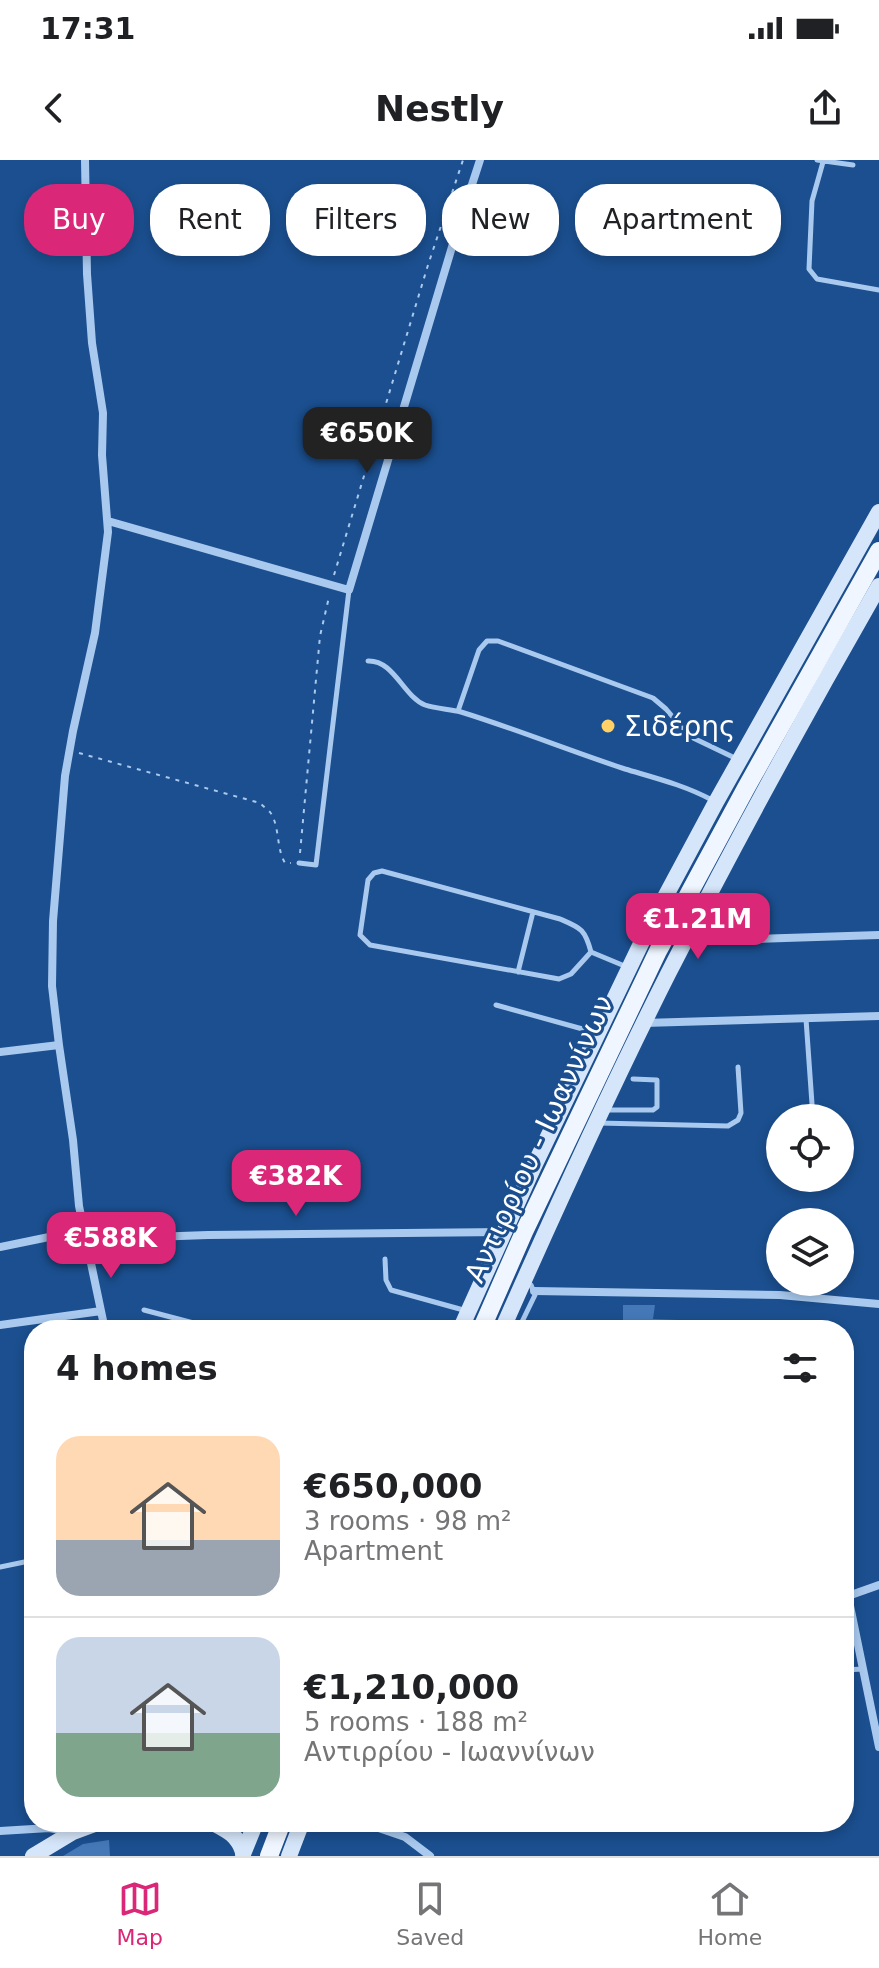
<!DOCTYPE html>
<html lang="en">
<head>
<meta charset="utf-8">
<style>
	body { margin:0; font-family:"DejaVu Sans",sans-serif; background:#f2f2f2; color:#202124; height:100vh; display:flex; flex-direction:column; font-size:30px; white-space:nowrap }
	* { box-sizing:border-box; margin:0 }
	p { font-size:26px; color:#757577 }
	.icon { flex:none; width:44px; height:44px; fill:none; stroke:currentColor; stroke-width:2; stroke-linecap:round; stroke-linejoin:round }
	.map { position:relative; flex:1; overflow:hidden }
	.details { position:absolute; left:24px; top:1160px; width:830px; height:512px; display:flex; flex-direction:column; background:#fff; border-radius:32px; box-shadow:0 4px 12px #0003 }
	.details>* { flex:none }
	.top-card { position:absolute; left:24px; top:24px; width:832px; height:72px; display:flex; gap:16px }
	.tools { position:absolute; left:766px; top:944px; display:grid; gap:16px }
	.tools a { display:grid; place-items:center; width:88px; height:88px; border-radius:50%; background:#fff; box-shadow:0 4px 12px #0003; font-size:40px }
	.price { position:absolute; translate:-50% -68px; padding:0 18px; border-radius:16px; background:#db2777; color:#fff; font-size:26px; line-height:52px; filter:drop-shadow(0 2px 4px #0008) }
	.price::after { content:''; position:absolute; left:50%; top:48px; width:24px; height:18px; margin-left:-12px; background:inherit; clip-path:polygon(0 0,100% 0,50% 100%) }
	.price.selected { background:#222; color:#fff }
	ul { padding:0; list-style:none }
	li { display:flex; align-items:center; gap:24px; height:200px; padding:0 32px }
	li+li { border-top:2px solid #e0e0e0 }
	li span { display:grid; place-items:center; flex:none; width:224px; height:160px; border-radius:24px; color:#555 }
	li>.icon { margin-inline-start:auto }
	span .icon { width:96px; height:96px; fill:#fffc; stroke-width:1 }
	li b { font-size:34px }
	h2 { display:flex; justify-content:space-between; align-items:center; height:96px; padding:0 32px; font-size:34px }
	.pill { padding:0 28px; border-radius:32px; background:#fff; box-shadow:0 4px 12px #0003; font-size:28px; line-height:72px }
	.pill.selected { background:#db2777; color:#fff }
	.status { display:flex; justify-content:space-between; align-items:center; height:56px; padding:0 40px; background:#fff; direction:ltr }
	.status svg { height:22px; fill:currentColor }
	header { display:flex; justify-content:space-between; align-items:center; height:104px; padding:0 32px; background:#fff; font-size:36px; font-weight:600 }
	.tab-bar { display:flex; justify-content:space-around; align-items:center; height:112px; border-top:2px solid #e0e0e0; background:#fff; font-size:22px; color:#757577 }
	.tab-bar a { display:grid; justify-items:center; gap:4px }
	.tab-bar .selected { color:#db2777 }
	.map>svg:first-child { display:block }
	.building { fill:#4478b7 }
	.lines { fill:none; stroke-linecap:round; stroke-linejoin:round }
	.path { stroke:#a9c9ee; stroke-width:2; stroke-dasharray:4 6; stroke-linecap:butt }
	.lane { stroke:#a9c9ee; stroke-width:5 }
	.street { stroke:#a9c9ee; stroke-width:8 }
	.secondary { stroke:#d6e6fa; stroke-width:16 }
	.primary { stroke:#f0f6ff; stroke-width:18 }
	.poi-dot { fill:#ffd166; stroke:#1b4f8f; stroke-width:3 }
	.labels { text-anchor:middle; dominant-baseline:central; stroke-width:6; stroke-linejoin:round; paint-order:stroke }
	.poi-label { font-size:28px; fill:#fff; stroke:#1b4f8f; text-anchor:start }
	.street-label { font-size:28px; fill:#fff; stroke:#1b4f8f }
</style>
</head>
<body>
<div class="status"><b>17:31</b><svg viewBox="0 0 49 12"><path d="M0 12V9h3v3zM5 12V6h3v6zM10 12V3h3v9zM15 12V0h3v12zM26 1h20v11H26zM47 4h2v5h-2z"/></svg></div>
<header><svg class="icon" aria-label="back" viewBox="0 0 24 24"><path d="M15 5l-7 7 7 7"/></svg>Nestly<svg class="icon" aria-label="share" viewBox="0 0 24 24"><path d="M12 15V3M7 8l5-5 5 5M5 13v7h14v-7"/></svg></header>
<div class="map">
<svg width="879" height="1696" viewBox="0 0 879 1696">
	<rect width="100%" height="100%" fill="#1b4f8f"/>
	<path class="building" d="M623 1145H655L653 1159 703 1161V1170H623Z
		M109 1680 110 1696H63L83 1684Z"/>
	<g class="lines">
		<path class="path" d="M334 415 428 105 463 0
			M79 593 260 643C263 646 267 649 270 652 280 666 276 688 285 703H291
			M300 693 320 476 329 437"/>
		<path class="lane" d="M817 0 853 5
			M823 2 812 41 809 109 817 119 879 130
			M368 501C394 500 403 536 425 545 437 549 450 549 461 552 516 569 570 591 625 609 655 618 684 625 712 640
			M458 551 479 490 487 481H498L653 538 666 549 689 576 737 599
			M299 703 316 705 349 430
			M591 792 571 814 559 819 370 785 360 775 368 720 374 713 382 711 560 759C581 768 585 769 591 792L627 807
			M518 812 533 752
			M496 845 597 873
			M806 859 813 958
			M608 950H653L657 947V920L633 919
			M598 963 728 966 738 960 741 953 738 907
			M385 1099 386 1120 391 1130 467 1151
			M144 1150 220 1170
			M518 1170 535 1135 531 1125 526 1123
			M0 1407 34 1400
			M844 1478H856
			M844 1510 863 1509"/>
		<path class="street" d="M85 0 87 114 92 183 103 253 102 295 108 372 95 473 73 571 65 616 53 761 52 826 59 885 73 980 79 1046 105 1170
			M108 361 349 430 455 77 480 0
			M688 778 726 780 879 775
			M644 863 879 856
			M0 892 59 885
			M85 1077 96 1079 208 1075 504 1072
			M0 1087 83 1070
			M534 1131 780 1135 879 1144
			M0 1165 101 1151
			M879 1425 848 1436 879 1587
			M361 1662 405 1677 430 1696
			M0 1671 49 1668 72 1672"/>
		<path class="secondary" d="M460 1170 534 1006 649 767 716 642 879 352
			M502 1170C555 1050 609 931 668 814 735 683 806 553 879 426
			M211 1662C226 1670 237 1674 243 1692
			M243 1694 256 1662
			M33 1696 73 1672 100 1662
			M289 1696 302 1662"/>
		<path class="primary" d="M481 1170 524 1072 658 791 746 628 879 391
			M269 1696 282 1662"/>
	</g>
	<circle class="poi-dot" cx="608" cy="566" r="8"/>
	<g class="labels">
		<g class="poi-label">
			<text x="624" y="566">Σιδέρης</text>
		</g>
		<g class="street-label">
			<text transform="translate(539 979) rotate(-65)">Αντιρρίου - Ιωαννίνων</text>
		</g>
	</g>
</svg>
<div class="tools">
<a><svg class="icon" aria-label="locate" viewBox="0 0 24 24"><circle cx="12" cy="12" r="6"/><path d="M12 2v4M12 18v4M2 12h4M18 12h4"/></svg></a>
<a><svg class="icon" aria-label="layers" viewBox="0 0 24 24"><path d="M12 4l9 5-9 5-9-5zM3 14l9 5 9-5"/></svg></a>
</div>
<b class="price selected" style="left:367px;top:315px">€650K</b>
<b class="price" style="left:698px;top:801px">€1.21M</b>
<b class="price" style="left:296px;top:1058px">€382K</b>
<b class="price" style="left:111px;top:1120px">€588K</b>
<div class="top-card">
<a class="pill selected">Buy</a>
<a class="pill">Rent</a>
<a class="pill">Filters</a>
<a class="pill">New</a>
<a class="pill">Apartment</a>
</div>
<section class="details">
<h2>4 homes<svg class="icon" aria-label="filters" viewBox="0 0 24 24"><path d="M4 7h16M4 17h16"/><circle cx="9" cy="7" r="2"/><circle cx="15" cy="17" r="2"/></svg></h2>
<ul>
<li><span style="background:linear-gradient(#ffd9b3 65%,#9aa5b1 0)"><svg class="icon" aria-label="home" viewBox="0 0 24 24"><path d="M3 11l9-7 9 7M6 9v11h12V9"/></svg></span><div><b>€650,000</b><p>3 rooms · 98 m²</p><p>Apartment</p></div></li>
<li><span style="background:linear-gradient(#c9d6e8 60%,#7fa58c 0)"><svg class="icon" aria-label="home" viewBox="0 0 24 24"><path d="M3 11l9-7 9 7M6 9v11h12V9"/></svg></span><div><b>€1,210,000</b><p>5 rooms · 188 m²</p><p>Αντιρρίου - Ιωαννίνων</p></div></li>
</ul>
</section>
</div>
<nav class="tab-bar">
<a class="selected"><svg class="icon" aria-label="map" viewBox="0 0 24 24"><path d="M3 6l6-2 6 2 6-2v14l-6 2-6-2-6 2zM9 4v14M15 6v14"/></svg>Map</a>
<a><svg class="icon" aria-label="saved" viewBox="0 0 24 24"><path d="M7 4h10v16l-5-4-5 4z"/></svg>Saved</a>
<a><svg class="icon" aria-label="home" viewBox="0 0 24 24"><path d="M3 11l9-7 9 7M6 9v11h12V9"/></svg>Home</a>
</nav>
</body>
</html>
